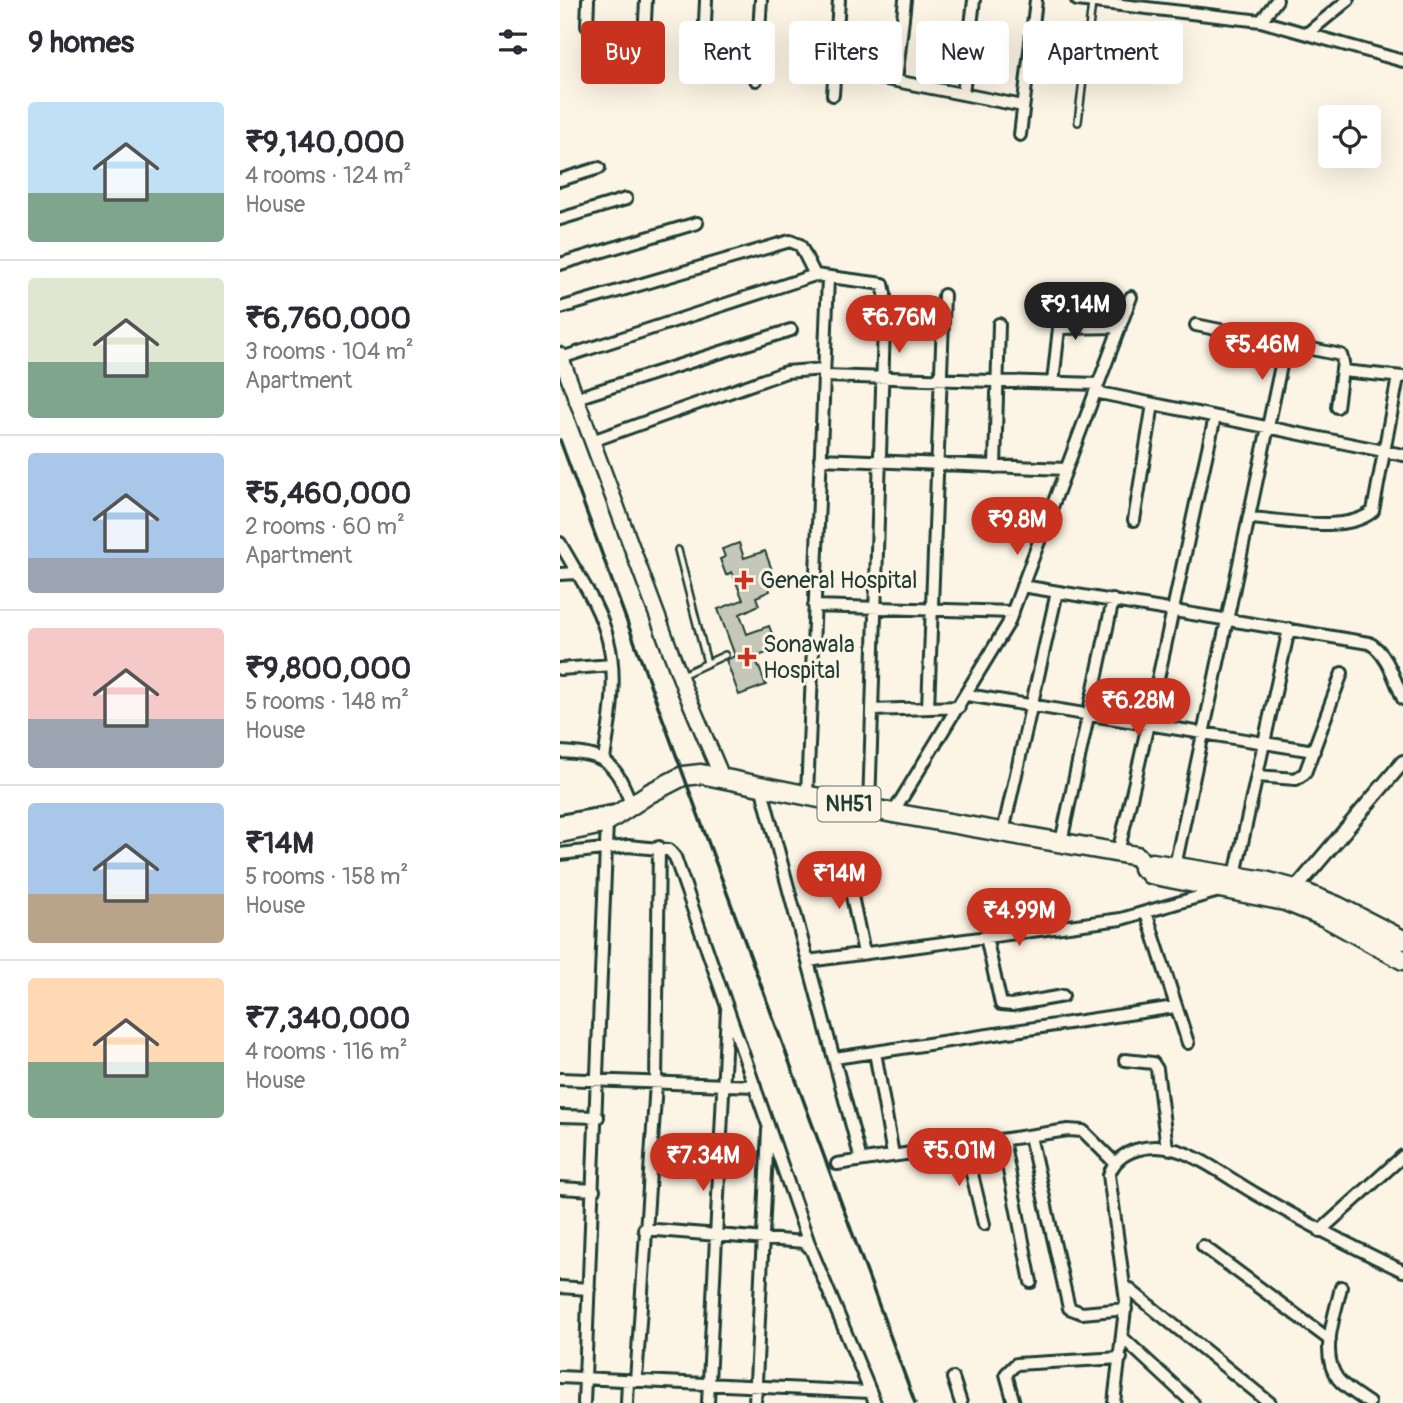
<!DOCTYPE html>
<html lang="en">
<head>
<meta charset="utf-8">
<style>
	body { margin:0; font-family:Pangolin,sans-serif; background:#f2f2f3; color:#2b2b33; height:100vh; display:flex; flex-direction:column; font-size:26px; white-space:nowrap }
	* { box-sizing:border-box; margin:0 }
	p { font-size:23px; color:#7c7c81 }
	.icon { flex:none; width:38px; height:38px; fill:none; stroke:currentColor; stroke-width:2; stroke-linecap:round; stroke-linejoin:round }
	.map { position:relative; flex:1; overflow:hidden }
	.details { display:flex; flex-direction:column; background:#fff; width:560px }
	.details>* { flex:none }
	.hud { position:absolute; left:21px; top:21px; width:665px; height:63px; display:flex; gap:14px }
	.buttons { position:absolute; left:758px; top:105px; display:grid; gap:14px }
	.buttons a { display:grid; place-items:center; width:63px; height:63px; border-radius:7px; background:#fff; box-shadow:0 7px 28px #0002; font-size:35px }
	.price { position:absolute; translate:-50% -60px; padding:0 16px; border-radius:24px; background:#c8321e; color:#fff; font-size:23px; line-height:46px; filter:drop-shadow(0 2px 4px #0008) }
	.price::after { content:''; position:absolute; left:50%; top:42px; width:21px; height:16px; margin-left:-10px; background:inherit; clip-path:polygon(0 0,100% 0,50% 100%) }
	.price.current { background:#222; color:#fff }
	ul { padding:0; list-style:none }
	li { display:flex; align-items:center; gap:21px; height:175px; padding:0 28px }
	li+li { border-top:2px solid #e1e1e2 }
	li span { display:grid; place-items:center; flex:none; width:196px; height:140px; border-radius:7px; color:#555 }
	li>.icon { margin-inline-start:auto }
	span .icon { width:84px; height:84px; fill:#fffc; stroke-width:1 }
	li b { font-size:30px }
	h2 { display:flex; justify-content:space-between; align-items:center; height:84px; padding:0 28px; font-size:30px }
	.pill { padding:0 24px; border-radius:7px; background:#fff; box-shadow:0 7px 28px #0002; font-size:24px; line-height:63px }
	.pill.current { background:#c8321e; color:#fff }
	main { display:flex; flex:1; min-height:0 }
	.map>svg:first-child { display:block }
	.building { fill:#c5c7b9; stroke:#1f3d34; stroke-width:2 }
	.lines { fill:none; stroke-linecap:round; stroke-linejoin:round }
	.service-casing { stroke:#1f3d34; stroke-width:10 }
	.minor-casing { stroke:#1f3d34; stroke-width:16 }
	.tertiary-casing { stroke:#1f3d34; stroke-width:18 }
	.secondary-casing { stroke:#1f3d34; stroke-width:19 }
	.trunk-casing { stroke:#1f3d34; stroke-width:23 }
	.service { stroke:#fcf5e5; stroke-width:5 }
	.minor { stroke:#fcf5e5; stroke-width:10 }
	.tertiary { stroke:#fcf5e5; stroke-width:12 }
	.secondary { stroke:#fcf5e5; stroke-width:14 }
	.trunk { stroke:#fcf5e5; stroke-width:18 }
	.rail { stroke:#1f3d34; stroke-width:3.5 }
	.poi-dot { fill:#c8321e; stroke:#fcf5e5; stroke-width:2.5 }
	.labels { text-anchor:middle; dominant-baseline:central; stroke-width:6; stroke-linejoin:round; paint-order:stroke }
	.shield { fill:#fcf5e5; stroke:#617469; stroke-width:2 }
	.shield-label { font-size:21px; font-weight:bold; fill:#1f3d34 }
	.poi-label { font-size:23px; fill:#1f3d34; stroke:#fcf5e5; text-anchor:start }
</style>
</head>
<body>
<main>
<section class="details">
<h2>9 homes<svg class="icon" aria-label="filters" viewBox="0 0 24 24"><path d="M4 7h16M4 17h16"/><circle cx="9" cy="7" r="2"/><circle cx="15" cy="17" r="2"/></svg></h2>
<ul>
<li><span style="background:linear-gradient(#bfe0f5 65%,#7fa58c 0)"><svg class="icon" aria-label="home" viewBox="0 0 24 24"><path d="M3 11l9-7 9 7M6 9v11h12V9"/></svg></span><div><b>₹9,140,000</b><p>4 rooms · 124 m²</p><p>House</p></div></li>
<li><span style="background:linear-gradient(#dfe7d0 60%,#7fa58c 0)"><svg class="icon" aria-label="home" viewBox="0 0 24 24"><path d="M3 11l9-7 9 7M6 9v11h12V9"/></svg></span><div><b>₹6,760,000</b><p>3 rooms · 104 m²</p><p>Apartment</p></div></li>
<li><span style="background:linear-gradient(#a9c7e8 75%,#9aa5b1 0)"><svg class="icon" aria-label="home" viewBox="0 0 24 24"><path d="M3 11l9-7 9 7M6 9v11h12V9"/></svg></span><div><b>₹5,460,000</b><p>2 rooms · 60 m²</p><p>Apartment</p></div></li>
<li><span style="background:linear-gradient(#f6c9c9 65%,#9aa5b1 0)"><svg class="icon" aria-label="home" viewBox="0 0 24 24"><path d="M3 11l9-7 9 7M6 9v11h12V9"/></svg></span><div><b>₹9,800,000</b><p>5 rooms · 148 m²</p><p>House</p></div></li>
<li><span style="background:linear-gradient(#a9c7e8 65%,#b9a48a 0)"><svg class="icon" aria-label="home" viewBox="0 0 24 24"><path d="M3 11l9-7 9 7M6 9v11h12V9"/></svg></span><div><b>₹14M</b><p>5 rooms · 158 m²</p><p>House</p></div></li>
<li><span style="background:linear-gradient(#ffd9b3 60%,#7fa58c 0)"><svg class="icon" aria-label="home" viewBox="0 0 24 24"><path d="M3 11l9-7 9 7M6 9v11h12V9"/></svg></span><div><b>₹7,340,000</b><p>4 rooms · 116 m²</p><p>House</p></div></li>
</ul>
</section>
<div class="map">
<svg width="843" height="1403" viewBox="0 0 843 1403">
	<rect width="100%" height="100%" fill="#fcf5e5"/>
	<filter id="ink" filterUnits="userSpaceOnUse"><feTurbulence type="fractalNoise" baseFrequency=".0143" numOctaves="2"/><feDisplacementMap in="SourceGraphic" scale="14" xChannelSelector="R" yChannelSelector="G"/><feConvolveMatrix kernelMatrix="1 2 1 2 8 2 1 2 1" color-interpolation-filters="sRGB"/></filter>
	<g filter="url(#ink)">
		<path class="building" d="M179 543 184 558 205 551 216 581 208 585 210 591 196 597 199 605 180 614 187 634 209 626 218 649 195 657 206 685 179 695 166 660 175 656 158 609 183 600 172 572 166 575 160 559 165 557 162 549Z"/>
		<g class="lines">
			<defs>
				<path id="service" d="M518 122 532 3
					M118 550 147 663
					M122 675 165 655"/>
				<path id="minor" d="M517 0 701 21 843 61
					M701 21 717 0
					M27 26 28 0
					M749 32 788 0
					M84 41 86 0
					M143 67 146 0
					M275 69 463 106
					M196 80 201 0
					M336 81 345 0
					M403 94 414 0
					M273 95 279 0
					M460 135 476 0
					M0 180 39 168
					M0 219 66 199
					M0 264 137 223
					M0 308 230 241 240 245 255 275 323 284 325 294 309 808
					M636 325 781 355 783 362 777 407
					M1 358 255 275
					M782 371 843 377
					M264 376 538 384
					M493 382 499 328 560 327
					M535 392 843 455
					M16 398 231 330
					M32 441 226 372 264 369
					M260 459 506 469
					M435 467 439 324
					M690 518C723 520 787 534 813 511L838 377
					M574 520 593 404
					M0 543C17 574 40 606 48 640 58 677 50 722 44 759
					M0 574 17 573
					M462 586 809 643C827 652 835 681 843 699
					M254 606 453 612
					M0 669 52 665
					M407 695 754 751
					M368 708 384 295
					M312 710 399 707
					M0 752C45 754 55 761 71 804
					M697 776 736 779 745 773 782 673
					M201 786 301 1160
					M247 795 268 278
					M333 813 448 624 571 297
					M0 821 56 811
					M443 832 497 592
					M501 842 553 600
					M558 852C594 708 622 562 655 417
					M0 854 68 846 109 850 115 857 251 1249
					M285 863 304 953
					M615 866 726 342
					M675 875 729 629
					M586 912 628 1043
					M426 937 441 1004 452 1005 503 996
					M248 961 561 919 659 891
					M315 1052 333 1155
					M275 1058 615 1007
					M565 1060 593 1063 597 1069 607 1148
					M0 1079 195 1086
					M0 1116 38 1117
					M470 1136 509 1308 522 1313 566 1309
					M443 1140 471 1282
					M405 1145 424 1224
					M277 1164 508 1130 523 1131 553 1161
					M0 1188 34 1190
					M84 1229 244 1242 251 1249 315 1403
					M760 1231 843 1156
					M643 1246 770 1340
					M564 1285 710 1403
					M0 1287 29 1289
					M781 1287C775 1316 759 1354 778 1379 785 1388 799 1396 809 1403
					M564 1339 633 1403
					M0 1377 310 1392
					M393 1378 401 1403
					M76 1381 96 1083 99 847
					M24 1403 47 822
					M67 1403 68 1380
					M148 1403 167 1010
					M195 1403 208 1130
					M454 1403 446 1374 456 1364 561 1358
					M554 1403 566 1301 549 1175C558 1148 591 1143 616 1150 641 1157 673 1181 696 1194 744 1222 793 1247 843 1271"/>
				<path id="tertiary" d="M732 893 843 762"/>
				<path id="secondary" d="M0 355 125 690 161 775"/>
				<path id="trunk" d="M0 833 43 824 90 793 123 776 141 774 333 813 577 856 590 874 725 901 765 917 843 960
					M583 868 592 863 705 881 735 889 777 906 843 940"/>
			</defs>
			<use href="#service" class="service-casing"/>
			<use href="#minor" class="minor-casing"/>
			<use href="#tertiary" class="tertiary-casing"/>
			<use href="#secondary" class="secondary-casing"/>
			<use href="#trunk" class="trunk-casing"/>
			<use href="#service" class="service"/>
			<use href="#minor" class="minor"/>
			<use href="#tertiary" class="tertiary"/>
			<use href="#secondary" class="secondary"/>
			<use href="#trunk" class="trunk"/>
			<path class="rail" d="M0 440 355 1403"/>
		</g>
	</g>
	<g class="poi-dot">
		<path d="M180.5 569.5h7v7h7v7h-7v7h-7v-7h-7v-7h7z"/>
		<path d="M183.5 646.5h7v7h7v7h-7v7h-7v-7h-7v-7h7z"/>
	</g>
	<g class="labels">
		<rect class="shield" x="257.5" y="786.5" width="63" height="35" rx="5"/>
		<g class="shield-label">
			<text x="289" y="804">NH51</text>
		</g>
		<g class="poi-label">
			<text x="200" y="580">General Hospital</text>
			<text x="203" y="644">Sonawala<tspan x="203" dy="26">Hospital</tspan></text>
		</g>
	</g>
</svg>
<div class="buttons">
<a><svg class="icon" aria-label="locate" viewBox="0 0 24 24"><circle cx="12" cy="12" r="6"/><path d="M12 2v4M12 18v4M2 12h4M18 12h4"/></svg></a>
</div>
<b class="price current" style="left:515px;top:342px">₹9.14M</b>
<b class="price" style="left:339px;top:355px">₹6.76M</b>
<b class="price" style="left:702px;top:382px">₹5.46M</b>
<b class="price" style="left:457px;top:557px">₹9.8M</b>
<b class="price" style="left:578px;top:738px">₹6.28M</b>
<b class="price" style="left:279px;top:911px">₹14M</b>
<b class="price" style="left:459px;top:948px">₹4.99M</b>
<b class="price" style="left:399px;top:1188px">₹5.01M</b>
<b class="price" style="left:143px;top:1193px">₹7.34M</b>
<div class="hud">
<a class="pill current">Buy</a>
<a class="pill">Rent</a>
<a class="pill">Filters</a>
<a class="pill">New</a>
<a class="pill">Apartment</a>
</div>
</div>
</main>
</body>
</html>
